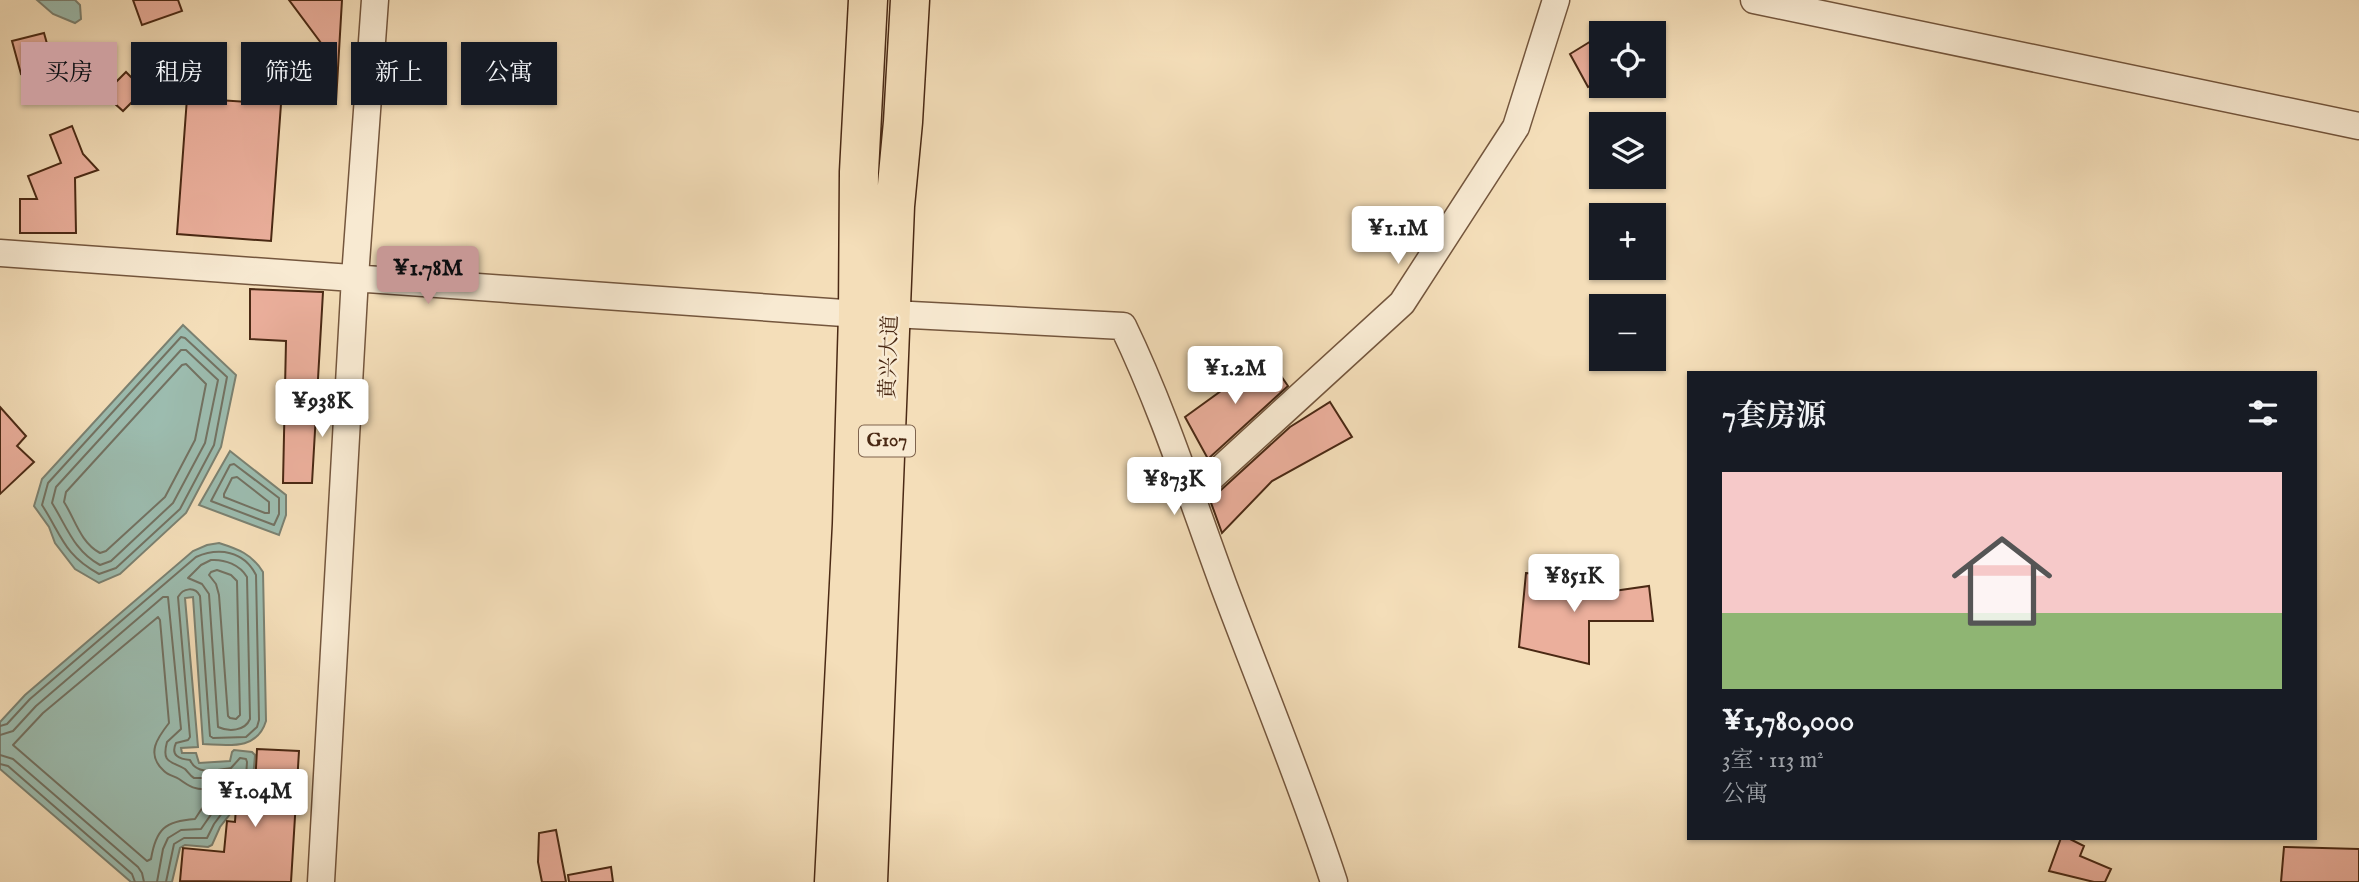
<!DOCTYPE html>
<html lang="zh">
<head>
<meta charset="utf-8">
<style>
	body { margin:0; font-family:"IM FELL English","Noto Serif SC",serif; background:#242831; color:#f1f3f6; height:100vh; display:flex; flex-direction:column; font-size:26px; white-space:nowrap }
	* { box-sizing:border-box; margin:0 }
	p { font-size:23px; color:#9ea1a6 }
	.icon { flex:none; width:38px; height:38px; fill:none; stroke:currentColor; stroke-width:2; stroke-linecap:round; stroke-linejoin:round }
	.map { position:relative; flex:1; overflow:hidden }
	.panel { position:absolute; left:1687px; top:371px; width:630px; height:469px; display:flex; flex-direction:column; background:#171b24; border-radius:0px; box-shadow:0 2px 5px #0004 }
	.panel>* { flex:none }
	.banner { position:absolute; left:21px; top:42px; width:665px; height:63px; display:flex; gap:14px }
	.tools { position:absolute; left:1589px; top:21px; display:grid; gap:14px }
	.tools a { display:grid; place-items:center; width:77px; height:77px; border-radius:0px; background:#171b24; box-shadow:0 2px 5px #0004; font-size:35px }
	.price { position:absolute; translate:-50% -60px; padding:0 16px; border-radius:7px; background:#fff; color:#222; font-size:23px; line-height:46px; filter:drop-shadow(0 2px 4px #0008) }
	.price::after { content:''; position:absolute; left:50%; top:42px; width:21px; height:16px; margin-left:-10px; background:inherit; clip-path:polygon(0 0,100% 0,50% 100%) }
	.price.selected { background:#c59692; color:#111 }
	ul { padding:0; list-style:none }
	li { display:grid; align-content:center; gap:14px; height:371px; padding:0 35px }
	li span { display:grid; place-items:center; height:217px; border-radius:0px; color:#555 }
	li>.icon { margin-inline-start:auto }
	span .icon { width:126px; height:126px; fill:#fffc; stroke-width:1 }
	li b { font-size:30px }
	h2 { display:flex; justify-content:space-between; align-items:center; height:84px; padding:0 35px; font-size:30px }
	.tag { padding:0 24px; border-radius:0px; background:#171b24; box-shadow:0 2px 5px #0004; font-size:24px; line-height:63px }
	.tag.selected { background:#c59692; color:#111 }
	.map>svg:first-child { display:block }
	.water { fill:#9cbcaf; stroke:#7b8171; stroke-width:2 }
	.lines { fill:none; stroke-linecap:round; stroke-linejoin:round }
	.shore { stroke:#737262; stroke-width:2 }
	.building { fill:#ebaf9c; stroke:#4a2914; stroke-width:2 }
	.minor-casing { stroke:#74563d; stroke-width:29 }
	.highway-casing { stroke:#4a2914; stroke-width:41 }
	.minor { stroke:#f8ead2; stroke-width:26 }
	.highway { stroke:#f4deb9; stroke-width:38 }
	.labels { text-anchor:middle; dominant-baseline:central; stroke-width:5; stroke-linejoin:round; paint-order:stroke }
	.shield { fill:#f8ead2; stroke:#7e634d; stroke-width:2 }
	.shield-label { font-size:19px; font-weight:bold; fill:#4a2914 }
	.street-label { font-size:21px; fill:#4a2914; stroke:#f8ead2 }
</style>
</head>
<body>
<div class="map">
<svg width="2359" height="882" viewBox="0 0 2359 882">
	<rect width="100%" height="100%" fill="#f4deb9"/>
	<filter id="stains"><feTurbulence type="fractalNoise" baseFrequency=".00286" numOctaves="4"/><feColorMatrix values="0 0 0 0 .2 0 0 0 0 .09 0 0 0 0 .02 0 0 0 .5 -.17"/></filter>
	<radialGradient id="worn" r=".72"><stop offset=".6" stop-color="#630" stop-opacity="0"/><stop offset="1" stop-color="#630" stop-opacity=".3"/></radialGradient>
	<path class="water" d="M37 0H75L80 5 81 19 75 23 53 14Z
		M183 325 236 375 221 447 186 513 120 574 99 583 75 569 55 543 49 527 34 506 42 479Z
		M230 451 286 495V515L279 535 199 505Z
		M219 543C238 549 252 554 263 572L266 721C257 751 228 745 203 744L193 597 185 598 198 747 181 748 182 753H196L199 763 230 761 232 752 234 750 252 752 255 755 253 779 248 785 239 789 234 809 220 827 212 845 208 847 185 845 180 848 172 882H131L0 769V722L25 695 193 551 207 545Z"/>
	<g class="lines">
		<path class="shore" d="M181 337 185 338 227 377 214 445 180 509 116 568 99 574C64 555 62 536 42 505L48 483Z
			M181 350H186L218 380 205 443 173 503 111 561 100 565C74 551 67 527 52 503L56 487Z
			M186 364 206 384 195 440 165 497 106 551 100 553C80 542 75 519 64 502L66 492 182 365Z
			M234 464 279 498V514L274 525 211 501 230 465Z
			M237 477 269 502V513H265L224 497V494L232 478Z
			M211 560C225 559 240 565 247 577L250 719C245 731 229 732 218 727L209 594 202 584 188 578 201 565Z
			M217 570 231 575 237 581 240 715 236 719 230 718 228 716 219 595 216 584 209 575 211 572Z
			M158 617 160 620 169 723C158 737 145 754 164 771 168 775 174 776 179 779 190 787 195 790 209 789L212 793 195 819C165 821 156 829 151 859L147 861 13 745 43 713Z
			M0 726 7 724 30 699 196 557C219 547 244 551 256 575L259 720 257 727 246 737 213 738 210 736 200 596C195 586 183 588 178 597L190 737 188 740 176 743C170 756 180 759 190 760 197 776 216 770 231 768L240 758 246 759 247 762 246 777 233 785 228 805 214 824 207 838H184L174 844 166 882
			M0 735 13 731 36 706 163 597H168L181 729 167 742C161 764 172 761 185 769 188 772 190 776 194 778H222L225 781 221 800 201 829 181 830 168 838 163 849 157 882
			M0 755 13 759 138 867 142 873 144 882
			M0 764 8 766 132 874 135 882"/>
	</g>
	<path class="building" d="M133 0H178L182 11 142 25Z
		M289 0H342L336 102 282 95 288 43H321Z
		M44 33 53 65 21 74 12 41Z
		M1601 35V81L1588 87 1570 54Z
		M126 72 144 90 123 111 104 94Z
		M187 98 281 104 271 241 177 234Z
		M72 126 83 154 98 170 75 178 76 233H20V199H37L28 176 61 163 50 135Z
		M250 289 323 292 312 483H283L286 341 250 339Z
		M1268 357 1288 386 1208 459 1185 417Z
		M1330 402 1352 437 1272 481 1222 533 1210 500 1290 427Z
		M0 407 26 436 17 446 34 462 0 494Z
		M1526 573 1584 579 1593 594 1649 586 1653 621H1589V664L1519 647Z
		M257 749 299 751 291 882 180 881 183 848 224 852 227 821 235 822 236 807 242 808 243 789 255 786Z
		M556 830 566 882H542L538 862 539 833Z
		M2061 838H2068L2084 846 2080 856 2111 869 2105 882H2094L2049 871Z
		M2284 847 2359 849V882H2281Z
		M611 867 613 882H569L568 875Z"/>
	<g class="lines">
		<defs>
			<path id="minor" d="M1754 0 2359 126
				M0 253 858 314
				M892 314 1123 326C1163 409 1191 497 1223 584 1260 683 1301 781 1334 882
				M1191 496 1402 303 1516 127 1556 0
				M321 882 355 277 375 0"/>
			<path id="highway" d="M834 882 852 524 858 314 859 172 868 0
				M868 882 895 206 903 122 910 0"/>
		</defs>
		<use href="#minor" class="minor-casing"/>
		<use href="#highway" class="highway-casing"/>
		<use href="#minor" class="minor"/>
		<use href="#highway" class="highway"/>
	</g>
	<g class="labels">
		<rect class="shield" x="859" y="425.5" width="56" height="31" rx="5"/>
		<g class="shield-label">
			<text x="887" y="441">G107</text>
		</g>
		<g class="street-label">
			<text transform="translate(890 357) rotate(-88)">黄兴大道</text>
		</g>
	</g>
	<rect width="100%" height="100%" filter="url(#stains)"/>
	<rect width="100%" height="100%" fill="url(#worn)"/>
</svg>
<div class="tools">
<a><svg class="icon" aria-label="locate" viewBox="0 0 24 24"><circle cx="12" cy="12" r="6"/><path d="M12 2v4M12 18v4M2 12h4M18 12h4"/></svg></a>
<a><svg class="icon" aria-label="layers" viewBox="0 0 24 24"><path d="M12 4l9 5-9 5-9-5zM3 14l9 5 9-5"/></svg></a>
<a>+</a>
<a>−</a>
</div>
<b class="price" style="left:1398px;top:266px">¥1.1M</b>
<b class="price selected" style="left:428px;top:306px">¥1.78M</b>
<b class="price" style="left:1235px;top:406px">¥1.2M</b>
<b class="price" style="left:322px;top:439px">¥938K</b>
<b class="price" style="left:1174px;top:517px">¥873K</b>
<b class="price" style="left:1574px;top:614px">¥851K</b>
<b class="price" style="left:255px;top:829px">¥1.04M</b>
<div class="banner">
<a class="tag selected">买房</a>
<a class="tag">租房</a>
<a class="tag">筛选</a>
<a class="tag">新上</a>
<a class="tag">公寓</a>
</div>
<section class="panel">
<h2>7套房源<svg class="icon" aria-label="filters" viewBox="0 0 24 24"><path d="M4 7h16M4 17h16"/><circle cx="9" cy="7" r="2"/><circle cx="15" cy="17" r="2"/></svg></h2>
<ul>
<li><span style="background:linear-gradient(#f6c9c9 65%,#8fb573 0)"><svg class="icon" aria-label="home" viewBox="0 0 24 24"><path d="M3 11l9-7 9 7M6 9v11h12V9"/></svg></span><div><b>¥1,780,000</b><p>3室 · 113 m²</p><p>公寓</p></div></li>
</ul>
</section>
</div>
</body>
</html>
